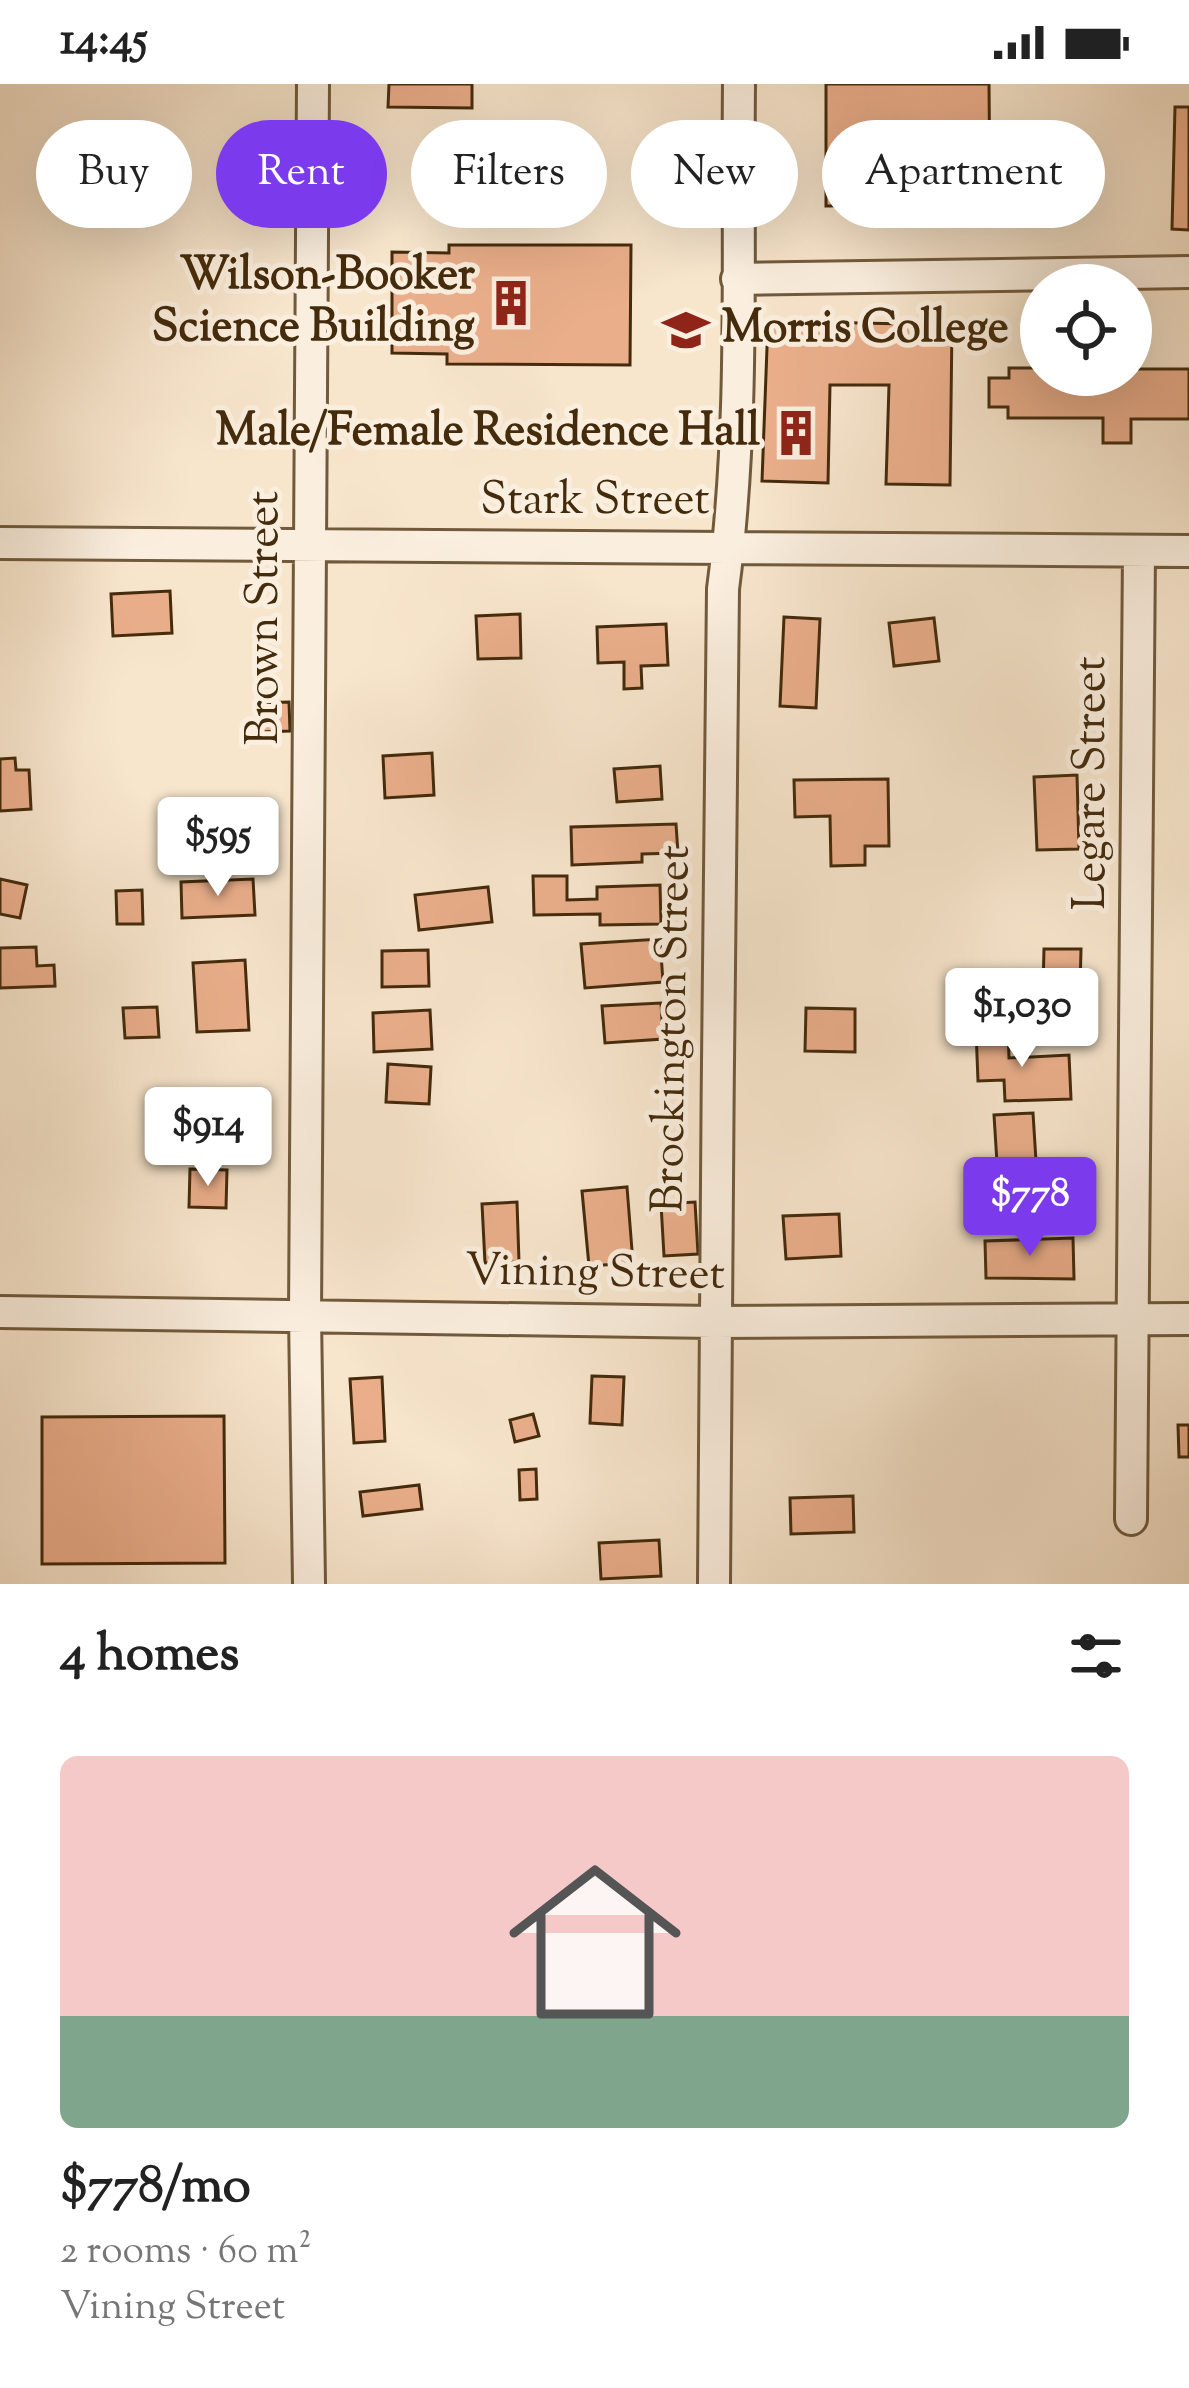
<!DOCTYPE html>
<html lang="en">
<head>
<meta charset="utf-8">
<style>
	body { margin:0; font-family:"Sorts Mill Goudy",serif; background:#f6f6f6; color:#222; height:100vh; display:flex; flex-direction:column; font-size:45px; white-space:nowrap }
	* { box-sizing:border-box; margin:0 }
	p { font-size:39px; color:#767676 }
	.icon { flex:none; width:66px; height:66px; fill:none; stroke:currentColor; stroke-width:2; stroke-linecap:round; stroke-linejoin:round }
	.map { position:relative; height:1500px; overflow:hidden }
	.details { display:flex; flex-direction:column; background:#fff; flex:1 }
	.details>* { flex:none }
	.banner { position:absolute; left:36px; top:36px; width:1119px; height:108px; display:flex; gap:24px }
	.tools { position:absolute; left:1020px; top:180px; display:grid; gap:24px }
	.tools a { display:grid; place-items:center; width:132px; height:132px; border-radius:50%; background:#fff; box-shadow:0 12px 48px #0002; font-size:60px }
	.price { position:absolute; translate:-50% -102px; padding:0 27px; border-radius:12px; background:#fff; color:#222; font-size:39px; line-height:78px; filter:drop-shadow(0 3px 6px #0008) }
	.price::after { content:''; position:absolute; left:50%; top:72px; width:36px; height:27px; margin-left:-18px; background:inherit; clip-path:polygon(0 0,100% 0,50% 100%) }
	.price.active { background:#7c3aed; color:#fff }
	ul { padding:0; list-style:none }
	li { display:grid; align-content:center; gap:24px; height:636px; padding:0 60px }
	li+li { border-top:3px solid #e0e0e0 }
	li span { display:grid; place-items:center; height:372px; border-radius:18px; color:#555 }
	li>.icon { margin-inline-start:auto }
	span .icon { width:216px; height:216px; fill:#fffc; stroke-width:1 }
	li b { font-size:51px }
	h2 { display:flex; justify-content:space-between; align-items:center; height:144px; padding:0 60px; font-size:51px }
	.tag { padding:0 42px; border-radius:54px; background:#fff; box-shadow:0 12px 48px #0002; font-size:42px; line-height:108px }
	.tag.active { background:#7c3aed; color:#fff }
	.status { display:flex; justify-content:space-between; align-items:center; height:84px; padding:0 60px; background:#fff; direction:ltr }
	.status svg { height:33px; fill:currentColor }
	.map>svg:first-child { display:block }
	.building { fill:#eaae8b; stroke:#442b0c; stroke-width:3 }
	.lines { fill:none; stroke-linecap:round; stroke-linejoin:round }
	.minor-casing { stroke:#715a3c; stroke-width:36 }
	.minor { stroke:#faeede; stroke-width:30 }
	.labels { text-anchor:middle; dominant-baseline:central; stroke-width:10; stroke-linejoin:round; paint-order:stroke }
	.poi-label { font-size:45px; font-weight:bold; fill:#442b0c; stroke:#faeede; text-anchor:end }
	.street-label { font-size:45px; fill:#442b0c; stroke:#faeede }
</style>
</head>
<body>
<div class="status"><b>14:45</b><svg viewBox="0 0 49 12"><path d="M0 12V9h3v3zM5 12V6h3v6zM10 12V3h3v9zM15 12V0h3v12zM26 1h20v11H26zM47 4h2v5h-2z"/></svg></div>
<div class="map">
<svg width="1189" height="1500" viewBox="0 0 1189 1500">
	<rect width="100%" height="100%" fill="#f7e5cc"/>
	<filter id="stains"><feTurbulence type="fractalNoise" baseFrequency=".00167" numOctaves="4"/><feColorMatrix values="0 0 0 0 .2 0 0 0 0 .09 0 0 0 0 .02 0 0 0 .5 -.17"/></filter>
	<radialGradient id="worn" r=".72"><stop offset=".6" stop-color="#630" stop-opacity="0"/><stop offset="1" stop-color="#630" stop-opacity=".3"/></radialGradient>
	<path class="building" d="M389 0H472V24L388 23Z
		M826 0H989L990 121 826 122Z
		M1175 23H1189V146L1172 145Z
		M449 161H631L630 281 447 280V270L392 269V168L449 169Z
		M768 237 952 241 950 401 886 400 889 301H830L828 399 762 397Z
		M1009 284H1041V291H1131V285H1189V335H1131V359H1103V334H1008V323H989V294H1009Z
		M170 507 172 549 113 552 111 510Z
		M520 530 521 574 478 575 476 532Z
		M784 533 820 535 816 624 780 622Z
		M934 534 939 577 894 582 889 539Z
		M666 540 668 581 641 582 642 604 624 605V578L598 579 597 543Z
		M289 618 290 647 258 648 257 619Z
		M432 669 434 711 385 714 383 672Z
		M15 674 16 686H29L31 725 0 727V675Z
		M660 682 662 715 617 718 614 685Z
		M1077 691 1079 765 1037 766 1034 693Z
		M888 695 889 762H865V781L831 782 830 732 795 733 794 696Z
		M676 740 678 769 642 770V778L572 781 571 743Z
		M533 792H567V816L597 815V803L660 801 661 840 600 841V830L534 831Z
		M0 795 27 801 20 834 0 830Z
		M253 795 255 831 182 834 181 798Z
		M488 803 492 838 419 846 415 811Z
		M142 806 143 840H117L116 807Z
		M660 855 663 898 585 904 581 860Z
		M36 863 37 882 54 881 55 902 0 904V864Z
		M1044 865H1081L1080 905 1043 904Z
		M428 866 429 902 382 903V867Z
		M245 876 249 946 197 948 193 879Z
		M661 919 663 955 605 959 602 922Z
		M157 923 159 953 125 954 123 924Z
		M806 924 855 925V968L805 967Z
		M430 926 432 965 374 968 373 929Z
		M1008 945 1009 974 1069 971 1071 1015 1005 1017 1004 996 978 997 976 946Z
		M388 980 431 983 429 1020 386 1018Z
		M1033 1029 1036 1077 997 1079 994 1031Z
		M190 1085 227 1086 226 1124 189 1123Z
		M627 1103 633 1179 589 1182 582 1107Z
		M517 1118 519 1178 485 1179 482 1120Z
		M695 1118 698 1170 664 1172 661 1120Z
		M839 1130 841 1172 786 1175 783 1132Z
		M1073 1154 1074 1195 986 1194 985 1157Z
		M592 1292 624 1293 622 1341 590 1339Z
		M382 1293 385 1357 354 1359 350 1295Z
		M533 1330 539 1352 515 1358 510 1336Z
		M224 1332 225 1479 42 1480V1333Z
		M1178 1341H1189V1373H1179Z
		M536 1385 537 1415 520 1416 519 1386Z
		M419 1401 422 1425 363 1432 360 1408Z
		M853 1412 854 1448 791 1450 790 1414Z
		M659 1456 661 1492 601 1495 599 1459Z"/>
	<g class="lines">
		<defs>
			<path id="minor" d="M737 195 1189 188
				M0 459 1189 467
				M0 1228 714 1238 1189 1235
				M1131 1435 1139 467
				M309 1500 305 1232 313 0
				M714 1500C714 1168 721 837 723 505 745 338 737 168 739 0"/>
		</defs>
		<use href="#minor" class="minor-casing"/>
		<use href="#minor" class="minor"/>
	</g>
	<defs>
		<symbol id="building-bare" viewBox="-9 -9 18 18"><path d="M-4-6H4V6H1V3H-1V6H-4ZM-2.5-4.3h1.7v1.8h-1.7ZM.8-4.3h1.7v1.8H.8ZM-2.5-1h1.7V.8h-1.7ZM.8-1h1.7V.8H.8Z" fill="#8f2418" stroke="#faeede" stroke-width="2.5" paint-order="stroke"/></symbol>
		<symbol id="university-bare" viewBox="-9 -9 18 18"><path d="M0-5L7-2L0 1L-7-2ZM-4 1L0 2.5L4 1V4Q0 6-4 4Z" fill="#8f2418" stroke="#faeede" stroke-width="2.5" paint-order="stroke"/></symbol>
	</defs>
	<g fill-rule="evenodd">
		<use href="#building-bare" x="478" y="186" width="66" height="66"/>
		<use href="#university-bare" x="653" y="213" width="66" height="66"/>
		<use href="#building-bare" x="763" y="316" width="66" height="66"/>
	</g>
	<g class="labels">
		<g class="poi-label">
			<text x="475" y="193">Wilson-Booker<tspan x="475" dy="52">Science Building</tspan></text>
			<text x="722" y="246" text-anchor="start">Morris College</text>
			<text x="760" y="349">Male/Female Residence Hall</text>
		</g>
		<g class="street-label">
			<text x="595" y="418">Stark Street</text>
			<text transform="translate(266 534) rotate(-90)">Brown Street</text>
			<text transform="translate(1093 699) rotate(-90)">Legare Street</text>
			<text transform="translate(674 945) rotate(-89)">Brockington Street</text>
			<text transform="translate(595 1191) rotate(1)">Vining Street</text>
		</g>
	</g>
	<rect width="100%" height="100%" filter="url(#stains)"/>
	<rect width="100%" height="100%" fill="url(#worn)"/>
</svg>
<div class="tools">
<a><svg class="icon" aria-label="locate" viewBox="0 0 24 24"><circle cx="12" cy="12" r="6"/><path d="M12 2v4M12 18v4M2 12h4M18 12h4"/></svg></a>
</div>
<b class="price" style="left:218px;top:815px">$595</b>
<b class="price" style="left:1022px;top:986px">$1,030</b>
<b class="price" style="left:208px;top:1105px">$914</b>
<b class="price active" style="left:1030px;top:1175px">$778</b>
<div class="banner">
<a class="tag">Buy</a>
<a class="tag active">Rent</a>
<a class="tag">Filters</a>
<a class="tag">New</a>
<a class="tag">Apartment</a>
</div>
</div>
<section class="details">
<h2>4 homes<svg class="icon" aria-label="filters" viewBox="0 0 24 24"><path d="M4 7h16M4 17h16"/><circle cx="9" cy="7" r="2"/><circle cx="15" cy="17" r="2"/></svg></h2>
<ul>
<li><span style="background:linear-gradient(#f6c9c9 70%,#7fa58c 0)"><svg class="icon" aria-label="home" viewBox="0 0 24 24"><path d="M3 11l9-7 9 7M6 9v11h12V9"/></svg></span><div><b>$778/mo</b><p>2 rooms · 60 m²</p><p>Vining Street</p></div></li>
</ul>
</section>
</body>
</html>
